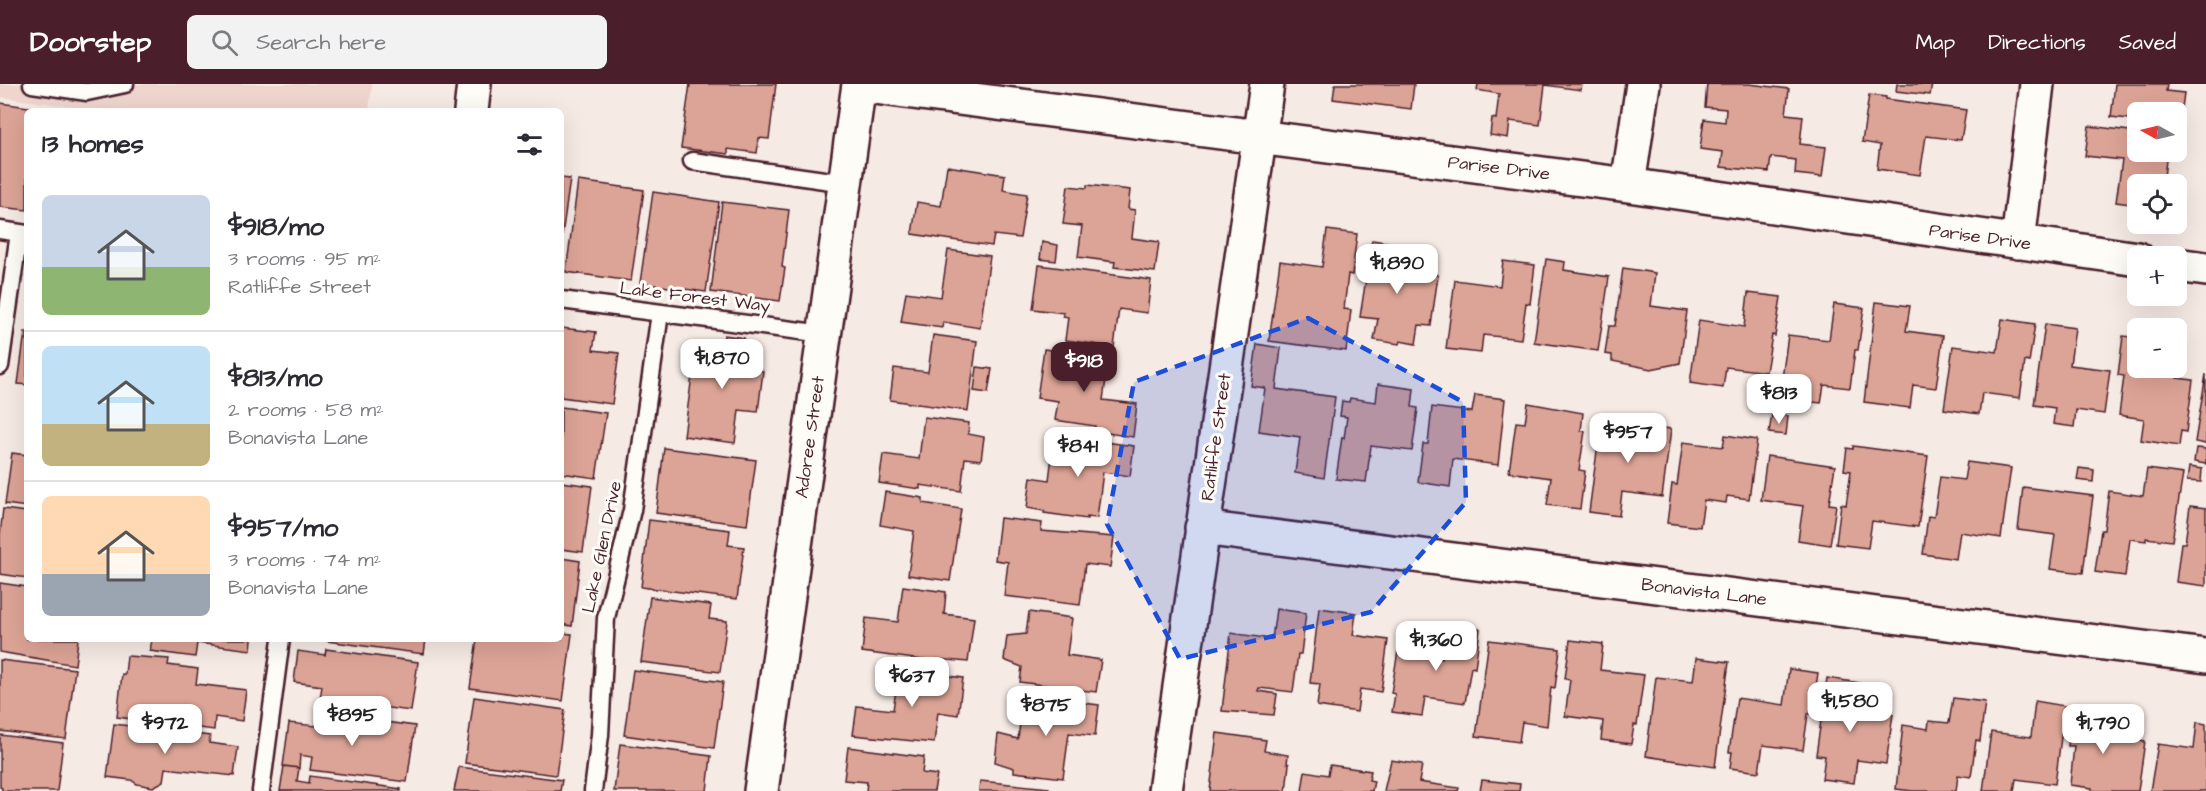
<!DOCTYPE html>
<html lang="en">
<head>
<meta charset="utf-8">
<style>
	body { margin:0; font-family:"Architects Daughter",sans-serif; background:#f2f2f3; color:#2b2b33; height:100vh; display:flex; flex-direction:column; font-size:22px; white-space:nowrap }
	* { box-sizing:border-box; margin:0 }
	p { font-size:20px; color:#7c7c81 }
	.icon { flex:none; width:33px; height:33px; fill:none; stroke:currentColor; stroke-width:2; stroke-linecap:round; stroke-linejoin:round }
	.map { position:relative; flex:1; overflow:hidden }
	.sheet { position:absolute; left:24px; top:24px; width:540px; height:534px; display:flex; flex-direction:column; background:#fff; border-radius:9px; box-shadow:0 6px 24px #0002 }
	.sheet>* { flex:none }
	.needle { width:39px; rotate:278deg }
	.controls { position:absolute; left:2127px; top:18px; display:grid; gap:12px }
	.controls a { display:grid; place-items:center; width:60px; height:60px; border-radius:9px; background:#fff; box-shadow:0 6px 24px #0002; font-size:30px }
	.price { position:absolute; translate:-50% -51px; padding:0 14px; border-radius:12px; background:#fff; color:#222; font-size:20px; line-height:39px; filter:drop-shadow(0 2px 3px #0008) }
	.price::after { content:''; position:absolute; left:50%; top:36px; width:18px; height:14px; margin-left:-9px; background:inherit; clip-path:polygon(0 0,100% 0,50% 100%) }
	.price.current { background:#4a1f2b; color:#fff }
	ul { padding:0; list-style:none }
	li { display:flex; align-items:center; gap:18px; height:150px; padding:0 18px }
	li+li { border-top:2px solid #e1e1e2 }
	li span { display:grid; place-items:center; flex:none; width:168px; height:120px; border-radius:9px; color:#555 }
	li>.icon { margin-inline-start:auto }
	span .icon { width:72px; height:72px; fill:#fffc; stroke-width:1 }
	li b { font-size:26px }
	h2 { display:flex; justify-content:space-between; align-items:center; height:72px; padding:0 18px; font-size:26px }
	header { display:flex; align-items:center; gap:36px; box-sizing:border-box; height:84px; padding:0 30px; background:#4a1f2b; color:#fff }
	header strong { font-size:28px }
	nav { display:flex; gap:33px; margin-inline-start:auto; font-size:21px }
	.search { width:420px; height:54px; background:#f2f2f3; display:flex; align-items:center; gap:15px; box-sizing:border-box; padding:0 21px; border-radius:9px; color:#7c7c81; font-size:22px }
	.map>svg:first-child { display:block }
	.built { fill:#eed5cd }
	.building { fill:#dca496; stroke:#4a1f2b; stroke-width:1.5 }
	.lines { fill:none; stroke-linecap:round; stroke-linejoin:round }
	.service-casing { stroke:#4a1f2b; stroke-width:21 }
	.minor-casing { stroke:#4a1f2b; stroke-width:38 }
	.service { stroke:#fdfcf7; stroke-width:16 }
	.minor { stroke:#fdfcf7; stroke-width:33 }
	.marked { fill:#1d4ed8; fill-opacity:0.2; stroke:#1d4ed8; stroke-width:4.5; stroke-dasharray:12 8; stroke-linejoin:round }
	.labels { text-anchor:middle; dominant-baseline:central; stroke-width:6; stroke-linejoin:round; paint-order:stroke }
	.street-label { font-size:18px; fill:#4a1f2b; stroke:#fdfcf7 }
</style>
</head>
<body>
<header>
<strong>Doorstep</strong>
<div class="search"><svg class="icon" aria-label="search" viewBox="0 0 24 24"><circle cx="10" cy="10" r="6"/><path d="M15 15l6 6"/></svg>Search here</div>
<nav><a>Map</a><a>Directions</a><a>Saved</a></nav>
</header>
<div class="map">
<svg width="2206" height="707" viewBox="0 0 2206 707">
	<rect width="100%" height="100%" fill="#f6eae4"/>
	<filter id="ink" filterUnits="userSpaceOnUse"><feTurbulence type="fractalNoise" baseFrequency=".0167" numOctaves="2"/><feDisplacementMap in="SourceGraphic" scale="12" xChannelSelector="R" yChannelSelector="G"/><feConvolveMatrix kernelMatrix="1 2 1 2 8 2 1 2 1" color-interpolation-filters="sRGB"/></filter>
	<g filter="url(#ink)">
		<path class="built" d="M0 0H372L369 27H105L0 13Z"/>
		<path class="building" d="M690 0H776L769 55 759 54 757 69 728 65V70L681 64Z
			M1335 0H1414L1411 25 1333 15Z
			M1478 0H1582L1581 6 1545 1 1540 41 1510 37 1508 54 1490 51 1492 34 1496 35 1499 10 1477 6Z
			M1707 0H1749L1789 5 1786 30 1803 32 1800 60 1826 63 1822 93 1795 90 1796 76 1771 73 1769 88 1721 83 1723 68 1700 65 1704 35 1725 38 1726 25 1705 23Z
			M1897 0H1932L1930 11 1896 7Z
			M2115 0H2167L2166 7 2184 9 2180 39 2176 38V28H2138V36L2111 33Z
			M1869 11 1886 13V15L1966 26 1961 56 1926 52 1920 91 1877 85 1880 61 1862 58Z
			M0 19 50 26 27 27V126L0 123Z
			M2089 42 2130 47V50L2138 51V68H2167L2164 93 2179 95 2176 112V100H2138V121L2116 118 2122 76 2085 72Z
			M947 82 1005 91 1003 106 1027 110 1020 154 994 151 992 162 912 150 917 118 941 122Z
			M561 94 570 95 561 159Z
			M578 97 644 106 631 197 566 188Z
			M1087 101 1130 106 1128 125 1135 126 1132 154 1159 158 1155 188 1114 183 1115 178 1078 173 1082 142 1063 140 1068 102 1087 104Z
			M653 108 719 118 706 208 640 199Z
			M2176 113 2180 114 2177 134H2176Z
			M722 118 789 126 782 183 785 184 780 217 711 208Z
			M1327 146 1357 150 1352 191 1348 190 1344 225 1351 226 1346 267 1269 257 1280 177 1322 183Z
			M1372 156 1405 161 1401 185 1438 191 1431 242 1419 241 1416 260 1400 257 1399 260 1374 256 1378 235 1360 233Z
			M1042 158 1058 161 1056 177 1040 175Z
			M948 166 990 172 980 244 943 238 942 244 901 238 906 208 941 213Z
			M1546 175 1565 178 1564 186 1609 193 1598 267 1534 258Z
			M1503 177 1535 181 1530 220 1526 219 1521 255 1483 251 1481 269 1446 265 1455 196 1500 202Z
			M1039 181 1151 196 1147 229 1119 225 1114 263 1065 256 1068 233 1063 232 1064 229 1033 225Z
			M1623 184 1655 189 1651 222 1687 227 1680 279 1651 285 1612 277V271L1605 270 1609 242H1615Z
			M1748 209 1781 213 1775 252 1772 251 1766 288 1726 283 1723 304 1690 299 1699 236 1744 243Z
			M1876 218 1910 222 1906 247 1943 252 1936 304 1913 301 1910 324 1864 318Z
			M1834 220 1864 224 1858 266H1855L1850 304 1824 301 1821 319 1786 315 1788 296 1782 295 1788 251 1829 256Z
			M2002 235 2035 240 2029 278 2025 277 2020 314 1982 309 1979 330 1944 325 1953 262 1997 268Z
			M2045 240 2075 244 2070 281 2110 286 2104 330 2076 326 2074 343 2053 340 2055 324 2034 321Z
			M561 244 596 248 593 266 619 269 612 320 561 313Z
			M25 248H27V301L18 300Z
			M724 251 744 254 743 266 747 267V269L759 270 757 286 763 287 758 328 739 326 735 359 684 352 696 261 722 264Z
			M933 251 977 257 968 327 890 316 894 284 928 288Z
			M2123 252 2138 254V284L2178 287 2177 294 2193 296 2186 348 2181 347 2179 362 2141 356 2144 335 2119 331 2124 292 2118 291Z
			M1257 260 1281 264 1276 305 1335 313 1324 394 1295 389 1300 353 1259 347 1265 304 1251 302Z
			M1044 265 1109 275 1103 316 1137 320 1133 353 1094 347 1095 342 1055 336 1058 317 1037 314Z
			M977 283 992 285 988 309 974 307Z
			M2206 290V360L2195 358Z
			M1378 300 1414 305 1412 323 1418 324 1412 367 1371 362 1366 398 1336 395 1342 353 1344 354 1347 333 1340 332 1342 317 1349 318 1350 314 1376 318Z
			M1475 311 1505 315 1498 381 1453 375 1450 403 1418 398 1423 360H1428L1432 323 1472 328Z
			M1528 319 1583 329 1581 347H1585L1579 386 1585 387 1580 425 1547 421 1551 394 1509 388 1516 338 1525 339Z
			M561 323 606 329 596 394 561 389Z
			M1772 330 1788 332 1786 351 1769 349Z
			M924 333 969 339 968 350 984 353 981 376 965 374 961 407 920 401V405L879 399 883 370 919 375Z
			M1599 336 1671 345 1662 413 1622 408 1619 432 1589 428 1599 352H1597Z
			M1725 351 1757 356 1749 415 1727 412 1726 419 1704 416 1700 443 1667 439 1672 400 1677 401 1683 358 1723 363Z
			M1054 356 1091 361V356L1134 362 1130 392 1103 388 1097 434 1087 433V435L1044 429V427L1027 424 1031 393 1049 396Z
			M1853 362 1928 372 1918 443 1872 437 1868 464 1836 460 1841 420 1846 421 1851 387 1844 386 1847 364 1853 365Z
			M664 364 756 376 747 441 656 429Z
			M2196 364 2206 365V380L2194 378Z
			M12 369 27 371V423L5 420Z
			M1767 372 1835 382 1829 420 1836 421 1830 461 1798 456 1803 422 1761 416Z
			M1967 378 2011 384 2001 454 1960 448 1956 475 1923 470 1928 432 1934 433 1940 393 1964 396Z
			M2189 383 2202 385 2201 398 2187 397Z
			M2079 384 2094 386 2093 398 2077 396Z
			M2147 385 2183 390 2172 457 2146 454V457L2130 455 2125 492 2095 488 2101 446H2104L2109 407 2143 412Z
			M561 398 592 402 583 468 561 465Z
			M2023 403 2093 412 2083 489 2050 485 2055 451 2018 446Z
			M885 408 923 414V419L961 425 950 497 908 491 914 447 880 441Z
			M2190 422 2206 424V502L2176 498 2181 459H2185Z
			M3 425 27 428V494L0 490V451Z
			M1000 434 1042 439 1041 447 1114 453 1110 483 1085 480 1080 521 1004 512 1008 478 995 476Z
			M649 436 730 446 728 461 744 463 737 515 641 503Z
			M561 474 580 477 572 542 561 540Z
			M0 499 27 503V555H78L75 581 0 568Z
			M903 502 946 508 944 530 974 534 968 578 937 575V578L862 568 866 534 898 538Z
			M650 513 711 521 709 535 727 537 720 588 641 578Z
			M1319 524 1356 529 1353 551 1388 556 1381 608 1360 605 1357 628 1317 622 1320 600 1310 599Z
			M1276 525 1306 529 1301 570H1298L1293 608 1259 604 1258 607 1277 610 1274 631 1222 627 1231 549 1272 555Z
			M1029 528 1072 534 1067 571 1101 576 1096 608 1020 598 1022 583 1004 576 1007 552 1026 550Z
			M1447 540 1480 545 1475 584 1471 583 1465 619 1425 613 1422 632 1392 628 1395 610 1391 609 1398 567 1442 574Z
			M561 549 572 550 563 617 470 604 477 555H561Z
			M152 555H252L251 566 197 559 195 573 150 567Z
			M327 555H426L424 570 327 557Z
			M1489 556 1560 565 1555 604 1551 603 1547 642 1522 638 1519 658 1476 652Z
			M1570 556 1603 560 1600 586 1644 591 1637 641H1634L1631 660 1601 656 1603 637 1565 632 1570 596 1565 595Z
			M326 565 418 578 411 627 320 615 322 602 294 598 298 567 325 571Z
			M127 572 169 575 168 581 198 585 196 600 246 606 242 637 215 633 214 646 117 633 122 590H125Z
			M1696 574 1729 578 1715 683 1646 672 1656 593 1693 597Z
			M0 576 75 585 66 655 0 647Z
			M899 585 963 594 958 631 938 628 934 659 853 651 857 622 893 626Z
			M1789 585 1818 589 1812 630H1808L1803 666 1763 661 1759 688 1730 684 1732 668H1729L1737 614 1784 621Z
			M633 586 723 598 714 664 624 651Z
			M1827 594 1859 599 1856 624 1893 630 1886 680 1857 676 1854 699 1822 695 1825 672 1816 671Z
			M474 613 565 626 556 691 465 679Z
			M1953 614 1985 618 1980 657 1976 656 1971 693 1958 691 1956 707H1913L1896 705 1903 641 1928 645 1929 637 1949 639Z
			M1023 616 1060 620V616L1099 621 1095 652 1069 649 1063 694 1014 688V684L995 678 998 650 1018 655Z
			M2035 617 2065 622 2055 700 2016 695 2014 707H1983L1991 648 2031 653Z
			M2073 622 2107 627 2104 651 2145 657 2138 707H2092V704L2070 701 2074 662H2068Z
			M318 629 415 642 407 698 310 686 312 673 300 671 299 684 283 682 289 639 316 642Z
			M2197 638 2206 640V707H2150L2158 660 2194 665Z
			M114 640 210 652 209 659 238 663 234 692 166 684 164 697 153 703 137 700 131 696 107 693Z
			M1217 649 1266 656 1264 667 1288 671 1287 679 1289 680 1286 707H1210Z
			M0 651 63 659 57 707H2V704L0 703Z
			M620 660 711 672 707 707H614Z
			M848 663 924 673 922 689 937 691 934 707H866L867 698 844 696Z
			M1391 676 1422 681 1419 698 1459 704 1458 707H1384Z
			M1330 681 1371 687 1369 696 1374 697 1372 707H1302L1305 687 1328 691Z
			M284 682 299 684 297 697 309 699 310 692 401 705V707H280Z
			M459 683 562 696 560 707H454Z
			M1482 696 1520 700 1519 707H1480Z
			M980 697 1049 704V707H979Z"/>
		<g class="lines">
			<defs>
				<path id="service" d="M32 0 87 8 125 0
					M692 77 845 99
					M0 146 27 150
					M561 216 824 250
					M0 282 19 149
					M261 707 281 555
					M593 707 600 651 606 534 632 426 660 229"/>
				<path id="minor" d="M859 1 1628 101 2138 175
					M471 27 474 0
					M1628 101 1643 0
					M2018 158 2037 0
					M2176 181 2206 185
					M1202 444 2206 572
					M761 707 859 0
					M1165 707 1267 0"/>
			</defs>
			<use href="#service" class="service-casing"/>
			<use href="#minor" class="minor-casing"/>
			<use href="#service" class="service"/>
			<use href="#minor" class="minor"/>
		</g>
	</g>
	<path class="marked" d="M1308 234 1463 318 1466 418 1371 528 1180 575 1107 440 1134 298Z"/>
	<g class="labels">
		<g class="street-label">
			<text transform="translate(1499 84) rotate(7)">Parise Drive</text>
			<text transform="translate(1980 153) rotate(8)">Parise Drive</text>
			<text transform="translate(695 213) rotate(7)">Lake Forest Way</text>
			<text transform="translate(810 353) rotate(-82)">Adoree Street</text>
			<text transform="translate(1216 353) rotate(-82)">Ratliffe Street</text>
			<text transform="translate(602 463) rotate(-78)">Lake Glen Drive</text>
			<text transform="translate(1704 508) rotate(7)">Bonavista Lane</text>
		</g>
	</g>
</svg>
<div class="controls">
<a><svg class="needle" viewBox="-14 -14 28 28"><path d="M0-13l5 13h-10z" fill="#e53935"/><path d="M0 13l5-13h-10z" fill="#7c7c81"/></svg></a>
<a><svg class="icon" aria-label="locate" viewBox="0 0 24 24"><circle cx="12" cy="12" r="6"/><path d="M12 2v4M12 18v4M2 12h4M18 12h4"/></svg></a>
<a>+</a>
<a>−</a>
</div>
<b class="price" style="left:1397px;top:211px">$1,890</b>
<b class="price" style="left:722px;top:306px">$1,870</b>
<b class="price current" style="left:1084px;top:309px">$918</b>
<b class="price" style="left:1779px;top:341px">$813</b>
<b class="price" style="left:1628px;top:380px">$957</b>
<b class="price" style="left:1078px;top:394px">$841</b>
<b class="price" style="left:1436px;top:588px">$1,360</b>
<b class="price" style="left:912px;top:624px">$637</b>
<b class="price" style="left:1850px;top:649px">$1,580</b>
<b class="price" style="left:1046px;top:653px">$875</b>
<b class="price" style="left:352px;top:663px">$895</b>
<b class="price" style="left:165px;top:671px">$972</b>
<b class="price" style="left:2103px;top:671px">$1,790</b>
<section class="sheet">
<h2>13 homes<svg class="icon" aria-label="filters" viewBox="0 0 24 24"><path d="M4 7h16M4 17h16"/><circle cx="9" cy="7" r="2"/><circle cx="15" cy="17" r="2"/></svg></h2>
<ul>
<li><span style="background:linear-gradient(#c9d6e8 60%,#8fb573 0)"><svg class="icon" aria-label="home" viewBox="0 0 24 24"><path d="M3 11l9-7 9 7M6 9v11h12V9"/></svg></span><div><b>$918/mo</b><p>3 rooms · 95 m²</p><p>Ratliffe Street</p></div></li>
<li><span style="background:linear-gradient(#bfe0f5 65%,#c2b280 0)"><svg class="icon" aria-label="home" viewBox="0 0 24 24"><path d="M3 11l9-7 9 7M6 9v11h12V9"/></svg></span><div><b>$813/mo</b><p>2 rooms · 58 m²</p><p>Bonavista Lane</p></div></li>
<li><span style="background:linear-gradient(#ffd9b3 65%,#9aa5b1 0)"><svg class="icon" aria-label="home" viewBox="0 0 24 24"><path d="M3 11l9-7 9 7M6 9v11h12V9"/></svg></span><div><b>$957/mo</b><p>3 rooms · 74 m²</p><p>Bonavista Lane</p></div></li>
</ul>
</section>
</div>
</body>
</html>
